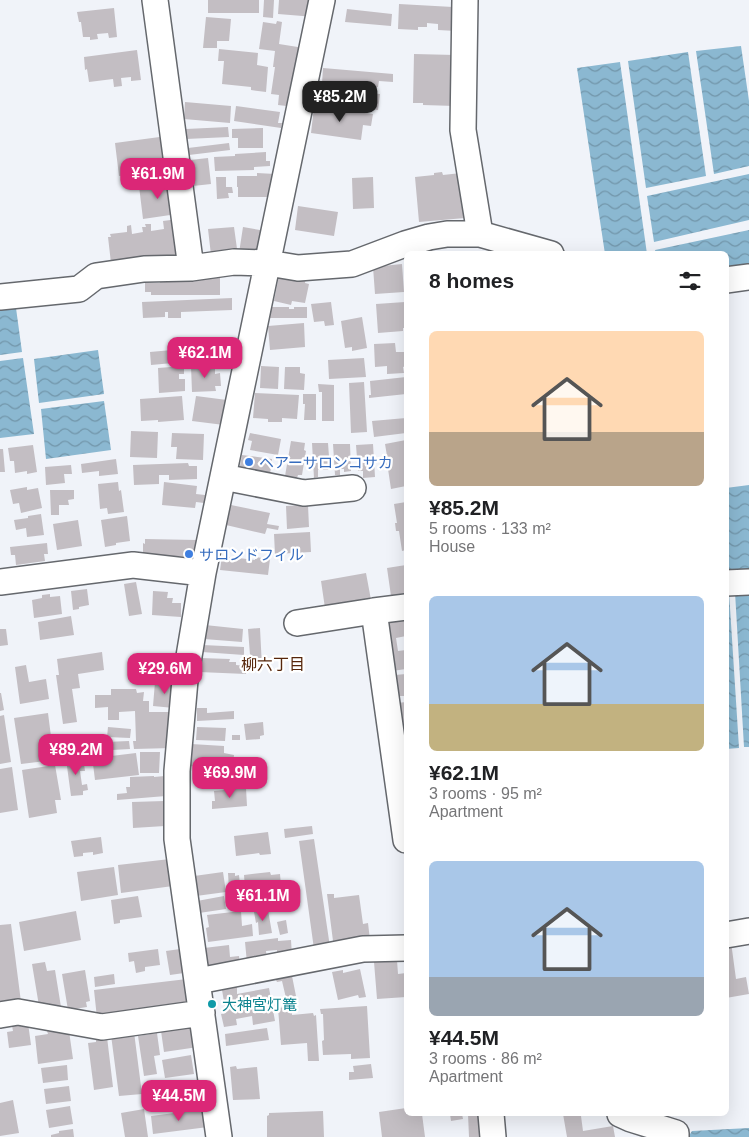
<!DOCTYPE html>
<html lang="en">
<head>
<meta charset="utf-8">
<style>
	body { margin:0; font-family:Helvetica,"Noto Sans JP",sans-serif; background:#f2f2f2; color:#202124; height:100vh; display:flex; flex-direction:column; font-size:19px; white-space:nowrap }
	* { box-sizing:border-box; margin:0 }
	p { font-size:16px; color:#757577 }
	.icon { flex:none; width:28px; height:28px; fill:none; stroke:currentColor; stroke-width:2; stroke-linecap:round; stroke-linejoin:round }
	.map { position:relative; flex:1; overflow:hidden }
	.sheet { position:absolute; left:404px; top:251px; width:325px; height:865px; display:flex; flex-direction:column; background:#fff; border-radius:8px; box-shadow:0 5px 20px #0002 }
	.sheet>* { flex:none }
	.price { position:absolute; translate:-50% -42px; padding:0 11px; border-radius:10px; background:#db2777; color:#fff; font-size:16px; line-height:32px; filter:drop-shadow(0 1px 2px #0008) }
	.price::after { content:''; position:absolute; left:50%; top:30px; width:15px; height:11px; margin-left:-8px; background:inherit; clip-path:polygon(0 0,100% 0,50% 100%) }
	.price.current { background:#222; color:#fff }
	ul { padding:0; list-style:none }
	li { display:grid; align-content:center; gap:10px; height:265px; padding:0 25px }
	li span { display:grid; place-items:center; height:155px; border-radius:8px; color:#555 }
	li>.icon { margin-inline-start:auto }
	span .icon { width:90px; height:90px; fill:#fffc; stroke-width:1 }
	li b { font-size:21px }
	h2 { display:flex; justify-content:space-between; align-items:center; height:60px; padding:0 25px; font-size:21px }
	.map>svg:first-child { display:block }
	.water { fill:url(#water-waves) }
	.building { fill:#c3bec3 }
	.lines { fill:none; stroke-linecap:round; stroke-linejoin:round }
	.minor-casing { stroke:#65686d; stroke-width:28 }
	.minor { stroke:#fff; stroke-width:25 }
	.shop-dot { fill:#3f7fe0; stroke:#fff; stroke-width:2 }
	.culture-dot { fill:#0f9aa8; stroke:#fff; stroke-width:2 }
	.labels { text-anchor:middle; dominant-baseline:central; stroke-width:4.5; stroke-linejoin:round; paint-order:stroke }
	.shop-label { font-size:15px; fill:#366cbe; stroke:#fff; text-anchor:start }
	.culture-label { font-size:15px; fill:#0d838f; stroke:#fff; text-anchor:start }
	.neighbourhood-label { font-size:16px; fill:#56260b; stroke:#fff }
</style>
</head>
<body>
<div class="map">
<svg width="749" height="1137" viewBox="0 0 749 1137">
	<defs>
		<pattern id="water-waves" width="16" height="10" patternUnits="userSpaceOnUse" patternTransform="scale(1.25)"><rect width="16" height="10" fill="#8bb8d1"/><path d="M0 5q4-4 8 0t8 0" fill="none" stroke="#7296aa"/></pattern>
	</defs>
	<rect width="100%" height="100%" fill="#f0f3f9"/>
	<path class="water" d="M741 46 749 101V166L714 174 696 51Z
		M688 52 706 176 646 188 628 61Z
		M620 62 647 254H605L577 68Z
		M749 174V220L654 242 647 196Z
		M749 230V271L726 273V254H656L655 250Z
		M16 308 22 352 0 355V310Z
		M98 350 104 394 39 403 34 359Z
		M23 358 34 434 0 438V361Z
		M104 401 111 450 46 459 41 409Z
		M749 485V569H726V488Z
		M726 592H729L739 748 726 749Z
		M735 592H749V747H744Z
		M749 1128V1137H688L692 1131Z"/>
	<path class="building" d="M208 0H259V13H208Z
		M264 0H274L273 18 263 17Z
		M279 0H316L315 17 278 14Z
		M399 4 453 7 456 31 438 30V24L427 23V27H418V30L398 29Z
		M114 8 117 37 109 38 108 33 97 34 98 39 90 40V37H83L81 22H79L77 12Z
		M347 9 392 14 391 26 345 22Z
		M206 17 231 19 229 41H217V48H203Z
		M277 21 282 22 279 44 304 48 295 107 278 105 279 95 271 94 275 67H273L275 51 259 49 263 22 276 24Z
		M219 49 258 53 257 65 268 67 266 92 251 90V87L222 84 224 61H218Z
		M137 50 141 80 131 81V77L121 78 122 86 114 87 113 79 89 82 87 69 85 70 84 57Z
		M414 54 455 55V106L423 105V103H413Z
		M323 68 393 74V82L379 81 378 87 322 83Z
		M329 89 380 94 378 110 333 105 334 95H329Z
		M185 102 231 106 230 123 184 119Z
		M236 106 280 112 278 123H282L281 128 234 121Z
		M314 107 373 114 371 126 363 125 361 140 311 133Z
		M228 127 229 137 186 139V129Z
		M263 128V148H238V138H232V129Z
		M167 136 165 164 152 165 153 172 119 176 115 143Z
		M229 143 230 150 189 155 188 148Z
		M266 152V161H270V166L254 167V170L215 171 214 157 235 156V154Z
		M208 158 211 184 193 186 190 160Z
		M442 172 443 175 461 173 465 218 419 222 415 177 434 175V173Z
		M257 173 275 174V197H238V187H237V176H257Z
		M216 177H226V187H232L233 193H228L229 198 217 199Z
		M373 177 374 208 353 209 352 178Z
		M173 182 177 214 143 219 139 186Z
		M298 206 338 212 334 236 295 230Z
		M178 219 182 255 111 263 108 237H111L110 234 127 232V226L131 225 132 234 143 232 142 227H146L145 224H151V231L164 229 163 221Z
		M234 227 238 256 211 255 208 229Z
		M243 227 266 231 261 256 239 253Z
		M402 264 404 292 375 294 373 267Z
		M280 271 306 276 305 283 309 284 305 303 292 301 291 305 274 301Z
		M220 277V295H151V292H145V283H160L159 278Z
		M232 298V310L181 312V318H168V312H165V317L143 318 142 302Z
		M331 302 334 325 325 326 324 321 314 322 311 304Z
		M405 302 406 328H403V331L378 333 376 304Z
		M270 307H289V309H294V307H307V318H270Z
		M362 317 367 348 352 351V347L345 348 341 321Z
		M304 323 305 347 270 350 268 326Z
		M395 343 396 352H405L406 366 403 367 404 373 387 374V366L375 367 374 344Z
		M237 347V359L199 361V357H202V349Z
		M195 349V355L178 356V350Z
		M172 350 173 363 151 365 150 352Z
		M364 358 366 377 329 379 328 360Z
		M215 365V374L220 373 221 386H215L216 391 192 392 191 366Z
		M184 366V374H179V379H185V391L159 393 158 368Z
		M261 366 279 367 278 389 260 388Z
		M285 367H300V373L305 374 304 390 284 389Z
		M406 377V394L369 398V395H371L370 381Z
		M364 382 367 432 351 433 349 383Z
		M318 384 334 385V421H322V392H319Z
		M255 393 299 395 297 419 282 418V422H268V419L253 418Z
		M303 394H316V420H304L305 404H303Z
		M182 396 184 420 158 422V420L141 421 140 399Z
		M196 396 227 400 224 425 192 421Z
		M406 418V433L374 437 372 421Z
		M131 431 158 432 157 458 130 457Z
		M172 433 204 434 203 460 176 459 177 447H171Z
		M250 433 281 439 278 455 250 450 252 441 248 440Z
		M406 440V486L391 489 388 469H387L385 462H388L385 444Z
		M291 441 305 443 304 450 306 451 302 475H298L297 478 285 476Z
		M312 443H328L330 470H318V477L314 478Z
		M333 444H350L351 471 344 472V469H340V475H335Z
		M373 444 375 477 363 478V471H358L356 445Z
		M33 445 37 472 27 474V471L15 473 14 461H10L8 448Z
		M0 449H3L5 472H0Z
		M242 455 272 459 270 475 239 471Z
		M116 459 118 474 99 476V471L82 473 81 464Z
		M188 463 189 466H197V479L169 480V475H159V484L134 485 133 465Z
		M71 465 72 474H64L65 483 46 485 45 467Z
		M118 482 119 491 121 490 124 512 108 514 107 508 100 509 98 484Z
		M164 482 197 486 196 494 205 495 204 503 196 502 195 508 162 505Z
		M27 487V490L38 488 42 508 21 513 19 503 13 504 10 490Z
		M50 490H74V499L68 500 69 505H59V515H51Z
		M406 502V550L402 551 399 531H396L395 523H397L394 504Z
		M231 505 270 513 267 524 279 526 278 530 267 528 265 534 226 525Z
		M308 505 309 527 287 529 286 506Z
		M41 514 44 535 27 537 26 528 16 530 14 520 28 518V516Z
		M127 516 130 541 116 543V545L105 547 101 520Z
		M78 520 82 546 57 550 53 524Z
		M310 532 311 552 275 554 274 534Z
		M145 539 197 540V547L199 557 143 556V543L145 544Z
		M47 543 48 554H44L45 561 16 565 15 555H11L10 547Z
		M222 556 255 560V557L270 559 268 575 220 570Z
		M406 565V594L391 596 387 568Z
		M366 573 371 600 325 608 321 581Z
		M136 582 142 614 129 616 124 584Z
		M87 589 89 605 79 607V609L73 610 71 591Z
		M153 591 168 592 167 598H173L172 603H181V617L152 615Z
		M50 594V597L60 596 62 614 34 618 32 600 42 598V595Z
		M406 615V636L396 638 398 651 406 650V669L392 671 384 618Z
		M71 616 74 635 40 640 38 622Z
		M205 625 243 629 242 642 204 639Z
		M260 628 262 667 251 668 248 629Z
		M0 629H6L8 645 0 646Z
		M203 645 244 647V655L202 652Z
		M102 652 104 670 78 674 80 688 72 689 77 722 63 724 56 675H59L57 659Z
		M200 658 230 659 229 662H236V665L246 666V674L199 672Z
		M26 665 29 682 46 679 49 699 20 704 15 667Z
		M406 674V696H398L395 675Z
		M155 682 176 683 174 708 153 706Z
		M111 689H136L137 693 144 692 143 701H149V712H171L172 748 134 749 133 741H136L135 711 119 712V720H108V707L95 708V695H111Z
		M0 693H1L4 710 0 711Z
		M406 702V737L402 738 397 703Z
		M197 708H207V713L234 711V719L197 721Z
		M48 713 54 760 21 764 14 718Z
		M4 715 11 762 0 764V716Z
		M263 722 264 735 260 736V739L246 740 244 724Z
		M108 727 131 729 130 738 107 737Z
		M197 727 226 728 225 741 196 740Z
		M232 735H240V740H232Z
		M104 737 105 742 129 741 130 749 75 752 74 739Z
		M191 744 224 746V753L234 755 233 764H228V769L189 766Z
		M140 752H160L159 773H140Z
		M136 753 139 775 95 780 92 756 96 755V757L103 756V757Z
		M83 757 85 771H80L82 785 87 784 88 790 83 791V795L71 796 66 759Z
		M55 765 61 800H55L57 813 29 818 22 770Z
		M12 767 18 810 0 813V769Z
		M154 776V777L165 776 166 796 117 800V794L127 793 126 787H130V777Z
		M246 788 247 806 212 809V801H215L214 791Z
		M164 801 165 826 133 828 132 802Z
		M312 826 313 834 285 838 284 829Z
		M268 832 271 854 260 855 259 853 236 856 234 836Z
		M101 837 103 853 93 855V852L83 853V856L74 857 71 841Z
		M314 839 330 947 314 949 299 841Z
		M170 859 173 886 121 893 118 865Z
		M114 867 118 895 81 901 77 872Z
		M223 872 226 892 196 896 194 876Z
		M270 872 271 875 280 874 282 897H275V899L246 902 244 875Z
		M228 873H235V876L239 875 241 894H236L237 907H230Z
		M327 894H334V898L359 895 363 924 368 923 370 940 353 938 333 941Z
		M138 896 142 917 120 920V923L114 924 111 900Z
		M224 896 226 909 199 913 197 901Z
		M268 910 272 933 259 935 258 922 256 923 254 912Z
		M76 911 81 940 24 951 19 922Z
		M241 911 242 926 252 924 253 936 208 942 206 928 209 927 207 915Z
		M286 920 288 933 280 935 277 922Z
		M11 924 21 1002 0 1005V925Z
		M278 938V941L291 940 292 956 277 957V950L266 951 267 961 247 963 245 942Z
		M731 942 736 979 746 977 749 994 726 998V943Z
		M229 945 230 957 239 956 240 967 206 970 204 948Z
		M158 949 160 965 145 967V971L136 973 134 961 129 962 128 953Z
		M180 949 184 973 170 975 166 951Z
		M397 960 398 974 406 973V997L377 999 374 962Z
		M45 962 47 971 55 970 61 1007 47 1009 39 1006 32 964Z
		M360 969 366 997 359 998 358 995 338 1000 332 972 343 970V973Z
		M85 970 90 1001 86 1002 87 1007 68 1010 62 974Z
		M114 974 115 984 95 987 94 977Z
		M292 976 296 996 286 998 282 981 277 982 276 980Z
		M187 979 191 1007 97 1018 94 990Z
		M237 987V994L269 988 275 1021 253 1025 252 1016 236 1019 237 1025 224 1027 221 1014 226 1013 222 990Z
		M367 1006 370 1058 351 1059V1054L323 1055 322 1041 324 1040 323 1014H321L320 1009Z
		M286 1007 287 1010H292V1015L313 1013 314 1016 316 1015 319 1061H308L307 1043 281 1045 278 1008Z
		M28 1023 31 1045 9 1048 7 1032 13 1031 12 1026Z
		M195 1026 198 1047 164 1052 161 1031Z
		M267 1028 269 1040 226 1046 225 1034Z
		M56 1029V1033L69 1031 73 1059 38 1064 35 1036 48 1034 47 1031Z
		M134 1032 142 1094 119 1096 111 1035Z
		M157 1033 160 1055 154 1056 157 1074 144 1076 138 1036Z
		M107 1037 113 1087 94 1090 88 1043 96 1042V1038Z
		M191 1055 194 1074 165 1078 162 1060Z
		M371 1064 373 1078 349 1080V1072H354L353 1066Z
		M67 1065 68 1080 43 1083 41 1068Z
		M236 1066 237 1069 257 1067 260 1099 233 1100 230 1067Z
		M202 1081 204 1099 148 1106 146 1088Z
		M69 1086 71 1101 46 1104 44 1089Z
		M13 1100 19 1133 0 1136V1103Z
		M70 1106 73 1124 49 1128 46 1110Z
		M406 1108V1114H422L425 1137H382L379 1112Z
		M144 1109 148 1137H125L121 1113Z
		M206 1109 208 1127 153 1134 151 1116Z
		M323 1111 324 1137H267V1116L269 1115V1113Z
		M450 1114H462L463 1119 451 1121Z
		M468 1114H483L484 1137H469Z
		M563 1114H585V1115L581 1116 583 1131 613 1126 615 1137H567Z
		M73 1129 74 1137H51V1135L59 1133V1131Z"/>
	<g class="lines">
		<defs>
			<path id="minor" d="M155 0 191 268
				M465 0 463 130 480 234
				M726 280 749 277
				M0 297 79 289 96 276 144 269 191 268 234 262 268 263 298 268 352 264 405 244 429 237 447 234H480L551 254
				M223 477 304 493 353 488
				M0 582 133 565 203 573
				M726 583 749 582
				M374 611 406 840
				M297 623 374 611 406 607
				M726 935 749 931
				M198 981 363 949 406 948
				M0 1015 18 1012 102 1027 202 1013
				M491 1114 493 1137
				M620 1114 631 1119 676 1133V1137
				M219 1137 177 839V771L185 680 203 573 322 0"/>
		</defs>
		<use href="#minor" class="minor-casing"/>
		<use href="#minor" class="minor"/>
	</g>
	<g class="shop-dot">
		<circle cx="249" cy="462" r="5"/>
		<circle cx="189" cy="554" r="5"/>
	</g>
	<circle class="culture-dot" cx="212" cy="1004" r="5"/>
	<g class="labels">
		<g class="shop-label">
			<text x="259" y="462">ヘアーサロンコサカ</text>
			<text x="199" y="554">サロンドフィル</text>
		</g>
		<g class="culture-label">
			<text x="222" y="1004">大神宮灯篭</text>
		</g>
		<g class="neighbourhood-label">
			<text x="273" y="664">柳六丁目</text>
		</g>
	</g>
</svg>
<b class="price current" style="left:340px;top:123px">¥85.2M</b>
<b class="price" style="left:158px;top:200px">¥61.9M</b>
<b class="price" style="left:205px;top:379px">¥62.1M</b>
<b class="price" style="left:165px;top:695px">¥29.6M</b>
<b class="price" style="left:76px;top:776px">¥89.2M</b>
<b class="price" style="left:230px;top:799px">¥69.9M</b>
<b class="price" style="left:263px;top:922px">¥61.1M</b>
<b class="price" style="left:179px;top:1122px">¥44.5M</b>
<section class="sheet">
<h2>8 homes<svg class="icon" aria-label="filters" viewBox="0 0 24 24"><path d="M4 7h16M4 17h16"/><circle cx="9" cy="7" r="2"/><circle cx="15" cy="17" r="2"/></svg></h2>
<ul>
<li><span style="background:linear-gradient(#ffd9b3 65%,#b9a48a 0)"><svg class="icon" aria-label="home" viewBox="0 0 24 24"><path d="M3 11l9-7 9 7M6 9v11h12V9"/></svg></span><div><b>¥85.2M</b><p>5 rooms · 133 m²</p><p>House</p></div></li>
<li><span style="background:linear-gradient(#a9c7e8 70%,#c2b280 0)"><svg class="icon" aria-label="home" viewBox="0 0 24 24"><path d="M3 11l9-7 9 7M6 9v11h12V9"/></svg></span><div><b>¥62.1M</b><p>3 rooms · 95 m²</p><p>Apartment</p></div></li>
<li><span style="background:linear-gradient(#a9c7e8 75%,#9aa5b1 0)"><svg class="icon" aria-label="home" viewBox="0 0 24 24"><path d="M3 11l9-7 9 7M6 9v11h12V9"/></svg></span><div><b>¥44.5M</b><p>3 rooms · 86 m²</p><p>Apartment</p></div></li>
</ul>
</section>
</div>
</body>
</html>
